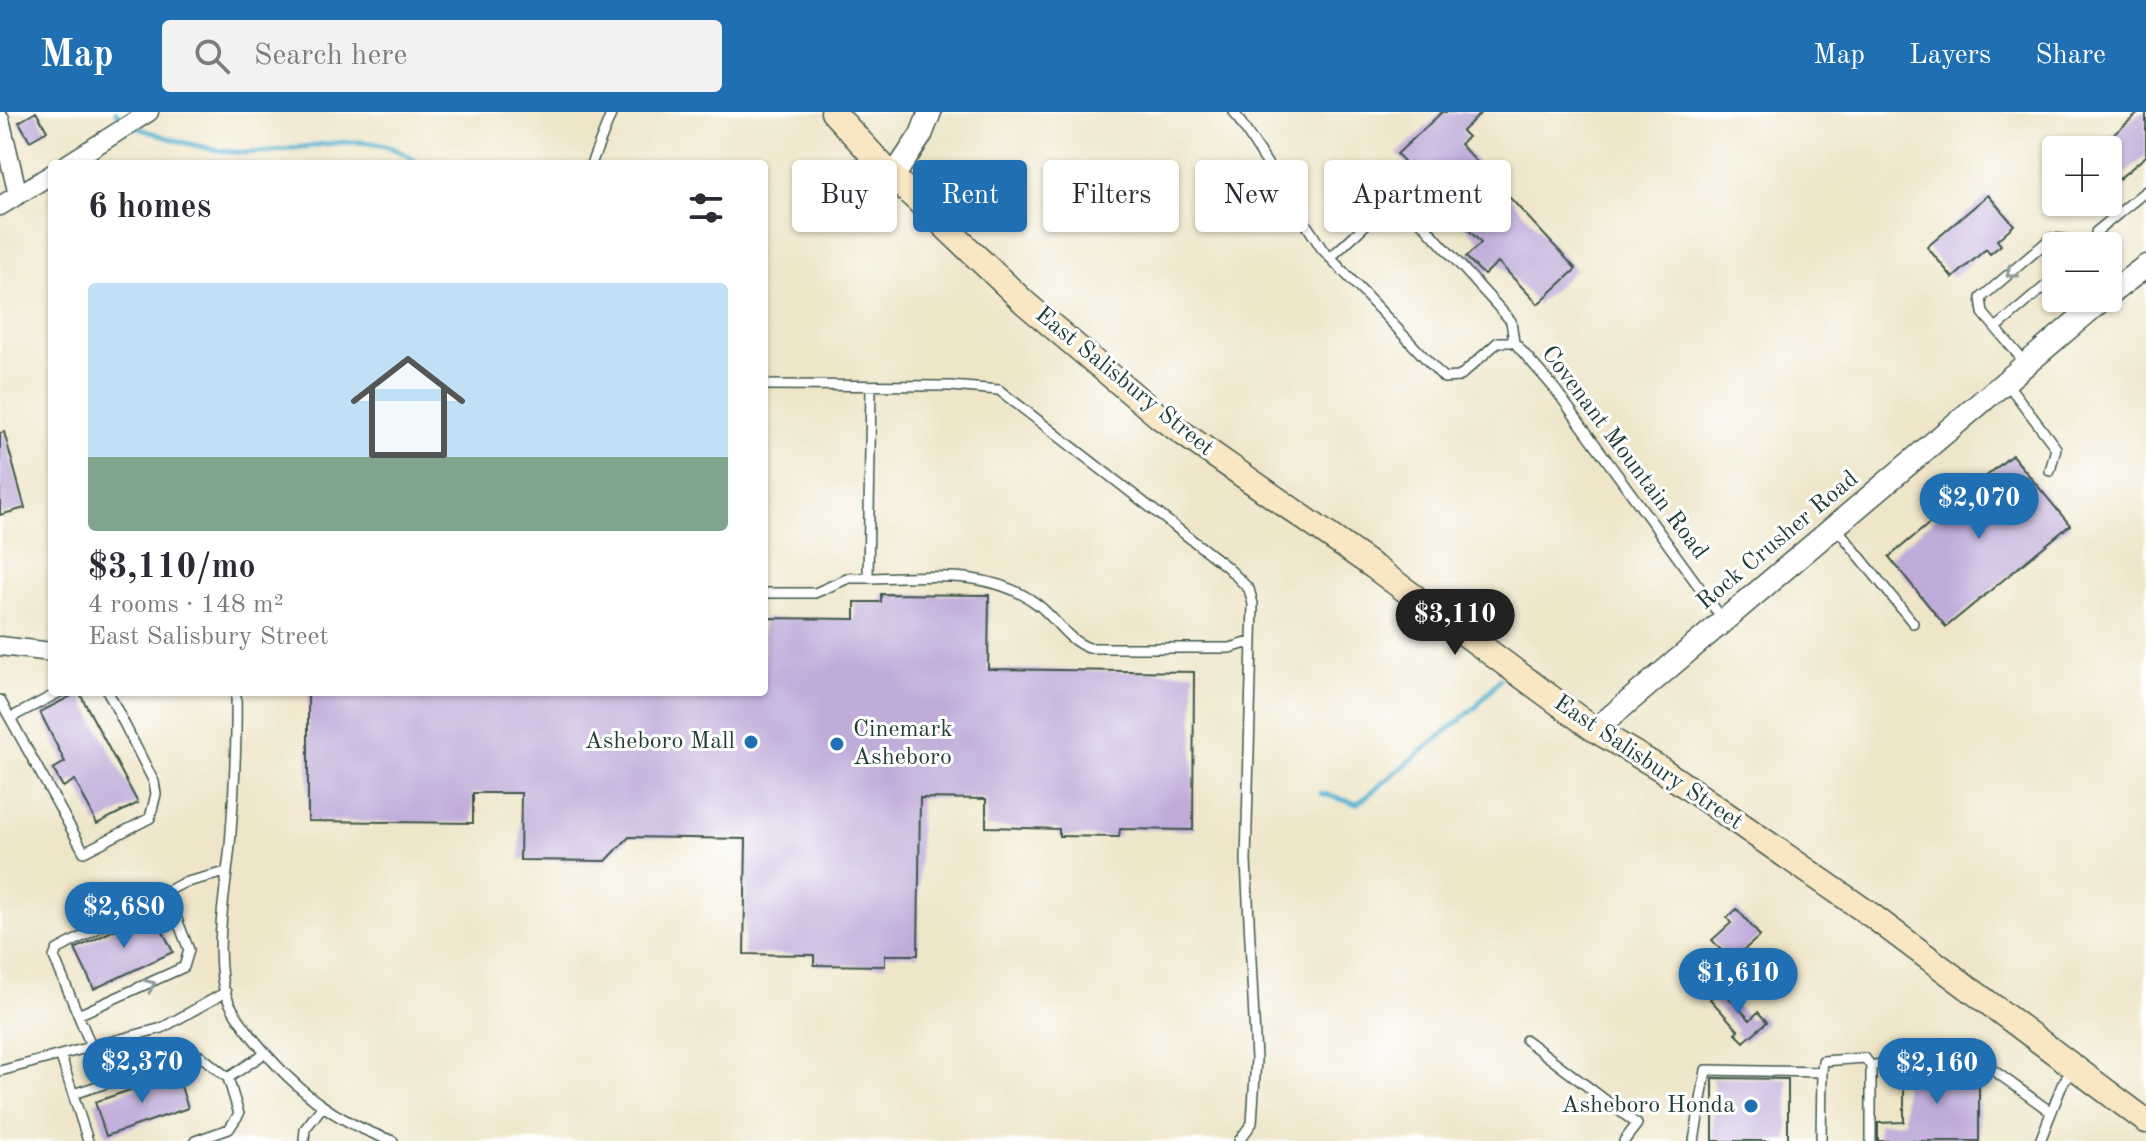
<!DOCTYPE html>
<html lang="en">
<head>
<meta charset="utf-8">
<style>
	body { margin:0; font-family:"Old Standard TT",serif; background:#f2f2f3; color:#2b2b33; height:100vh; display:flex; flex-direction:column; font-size:30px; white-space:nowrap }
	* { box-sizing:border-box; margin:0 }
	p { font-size:26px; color:#7c7c81 }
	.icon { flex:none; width:44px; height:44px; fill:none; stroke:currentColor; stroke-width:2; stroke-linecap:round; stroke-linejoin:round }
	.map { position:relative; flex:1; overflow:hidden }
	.panel { position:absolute; left:48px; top:48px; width:720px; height:536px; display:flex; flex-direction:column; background:#fff; border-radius:8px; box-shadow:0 2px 6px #0004 }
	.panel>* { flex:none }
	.hud { position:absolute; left:792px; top:48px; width:760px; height:72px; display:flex; gap:16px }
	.controls { position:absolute; left:2042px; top:24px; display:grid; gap:16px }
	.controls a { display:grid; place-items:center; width:80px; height:80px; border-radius:8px; background:#fff; box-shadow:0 2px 6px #0004; font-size:40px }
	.price { position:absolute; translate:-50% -68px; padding:0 18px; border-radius:28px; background:#1f6fb2; color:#fff; font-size:26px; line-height:52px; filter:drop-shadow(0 2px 4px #0008) }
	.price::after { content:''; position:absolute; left:50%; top:48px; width:24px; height:18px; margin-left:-12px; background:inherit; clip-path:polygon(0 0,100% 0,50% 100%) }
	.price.selected { background:#222; color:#fff }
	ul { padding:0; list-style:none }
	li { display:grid; align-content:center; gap:16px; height:424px; padding:0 40px }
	li span { display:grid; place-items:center; height:248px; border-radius:8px; color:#555 }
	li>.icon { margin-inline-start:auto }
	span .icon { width:144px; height:144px; fill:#fffc; stroke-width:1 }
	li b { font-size:34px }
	h2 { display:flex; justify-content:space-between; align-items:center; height:96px; padding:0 40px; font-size:34px }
	.tag { padding:0 28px; border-radius:8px; background:#fff; box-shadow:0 2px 6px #0004; font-size:28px; line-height:72px }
	.tag.selected { background:#1f6fb2; color:#fff }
	header { display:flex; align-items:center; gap:48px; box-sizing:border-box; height:112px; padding:0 40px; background:#1f6fb2; color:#fff }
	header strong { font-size:38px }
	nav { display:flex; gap:44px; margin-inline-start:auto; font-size:28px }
	.search { width:560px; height:72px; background:#f2f2f3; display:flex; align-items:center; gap:20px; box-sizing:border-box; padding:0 28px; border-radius:8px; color:#7c7c81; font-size:30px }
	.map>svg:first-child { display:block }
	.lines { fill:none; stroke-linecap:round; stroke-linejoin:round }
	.stream { stroke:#4daecc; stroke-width:5 }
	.building { fill:#c0acd9 }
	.service-casing { stroke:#3e564a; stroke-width:12 }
	.minor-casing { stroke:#3e564a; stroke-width:21 }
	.tertiary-casing { stroke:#3e564a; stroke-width:25 }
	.secondary-casing { stroke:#3e564a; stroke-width:27 }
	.service { stroke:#fff; stroke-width:9 }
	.minor { stroke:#fff; stroke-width:18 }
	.tertiary { stroke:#fff; stroke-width:22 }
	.secondary { stroke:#f9e7c3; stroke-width:24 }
	.oneway { stroke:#8f9e9a }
	.poi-dot { fill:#1f6fb2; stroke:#fff; stroke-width:3 }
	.labels { text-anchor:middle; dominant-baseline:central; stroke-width:6; stroke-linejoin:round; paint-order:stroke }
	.street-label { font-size:24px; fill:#1f3d34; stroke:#fff }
	.poi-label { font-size:24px; fill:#1f3d34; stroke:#fff; text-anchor:end }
</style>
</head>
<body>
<header>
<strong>Map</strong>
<div class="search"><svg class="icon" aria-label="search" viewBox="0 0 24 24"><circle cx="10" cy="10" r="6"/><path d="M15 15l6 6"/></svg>Search here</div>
<nav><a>Map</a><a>Layers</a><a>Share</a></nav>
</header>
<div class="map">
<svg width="2146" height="1029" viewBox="0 0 2146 1029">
	<rect width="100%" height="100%" fill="#fff"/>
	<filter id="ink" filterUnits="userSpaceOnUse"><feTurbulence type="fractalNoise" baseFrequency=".0125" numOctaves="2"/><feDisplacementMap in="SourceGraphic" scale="16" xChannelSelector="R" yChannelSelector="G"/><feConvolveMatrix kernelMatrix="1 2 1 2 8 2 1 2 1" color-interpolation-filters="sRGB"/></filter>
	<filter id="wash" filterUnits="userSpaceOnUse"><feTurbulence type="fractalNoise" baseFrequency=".006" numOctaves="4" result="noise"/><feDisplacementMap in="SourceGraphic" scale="32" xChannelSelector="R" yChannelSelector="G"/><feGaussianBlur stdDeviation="1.8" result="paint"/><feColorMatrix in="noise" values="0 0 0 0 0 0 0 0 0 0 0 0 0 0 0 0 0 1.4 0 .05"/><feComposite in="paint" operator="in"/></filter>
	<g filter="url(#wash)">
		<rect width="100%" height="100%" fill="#efe6c9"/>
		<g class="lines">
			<path class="stream" d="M116 0 124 10
				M133 14C166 26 200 37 234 40 295 46 366 7 419 52
				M1321 681 1357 692 1476 595 1500 567"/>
		</g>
		<g id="blocks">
			<path class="building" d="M36 0 47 19 30 29 19 10Z
				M1442 0H1482L1462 19 1468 25 1460 32 1576 157 1538 192 1498 150 1484 163 1466 145 1481 131 1397 42Z
				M2140 0H2146V44L2108 76V38H2095Z
				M1988 83 2014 113 1997 128 2001 133 1990 142 1986 137 1953 166 1927 135Z
				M4 320 25 396 0 403V321Z
				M2012 343 2070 413 1946 515 1889 445Z
				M881 482 989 483 988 557 1194 560 1193 718 1120 717 1119 725 1059 724V717L986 715V687L920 686 918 843H885V854L814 853V843L744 842 746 727 629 725 606 749 520 748 521 681H473V711L308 709V580H764V506L855 507V490H881Z
				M79 580 138 691 97 712 75 668 63 675 53 657 65 650 40 600Z
				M1737 797 1760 824 1731 849 1712 828 1731 811 1727 806Z
				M153 799 173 840 94 877 75 837Z
				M1721 877 1750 908 1758 900 1767 910 1744 930 1735 921 1738 918 1710 887Z
				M1904 954H1975L1979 957V1029H1878V1011L1904 1010Z
				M177 962 188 996 106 1024 95 990Z
				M1713 966 1788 967V1029H1713Z"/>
		</g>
	</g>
	<g filter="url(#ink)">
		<use href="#blocks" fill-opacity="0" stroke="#3e564a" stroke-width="2"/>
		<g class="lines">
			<defs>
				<path id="service" d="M1234 0 1322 137 1444 266 1459 265 1498 230H1514L1555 277 1724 509
					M591 52 612 0
					M2096 120 2146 79
					M1330 146 1390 90H1403L1511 209 1514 230
					M2068 186 2082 204
					M1996 216 2056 165
					M2026 252 1983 201 1981 186 2051 126 2063 127 2069 134
					M2006 270 2056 336 2050 359
					M764 273 951 274 999 278 1227 455 1249 477 1253 492 1246 749 1256 947 1252 1011 1239 1029
					M871 274 868 466C925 465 989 456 1037 492 1055 505 1066 528 1089 536H1230L1250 530
					M1836 415 1913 511
					M764 481H815L849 466H868
					M236 580C237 630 234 683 230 733 226 777 216 822 222 867 225 890 239 908 253 926 292 975 333 1009 393 1029
					M0 588 84 740 150 706 156 682 154 670 108 580
					M12 605 60 580
					M78 903 184 855 189 838 166 779
					M1526 928 1637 1012 1624 1029
					M92 936 54 845 57 838 183 771 226 760
					M61 945 88 1029
					M1871 954 1903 946 1975 945 2051 1000
					M0 959 162 916 226 880
					M1822 960 1823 949 1865 946 1871 954V1029
					M228 966 265 941
					M73 982 187 945 201 944 228 966 239 1002 229 1017 195 1029
					M304 1029 305 1017 322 995
					M1694 1029 1706 958 1822 960 1821 1029
					M2040 1029 2062 973 2073 956"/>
				<path id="minor" d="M0 7 18 83
					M67 52 149 0
					M0 94 52 62
					M0 534 52 540"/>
				<path id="tertiary" d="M893 65 921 23 930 0
					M2108 183 2146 154
					M1595 618 2104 186"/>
				<path id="secondary" d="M833 0 893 65 1025 191 1161 306 1374 455 1595 618 1661 657 1871 803 2146 1009"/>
			</defs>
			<use href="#service" class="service-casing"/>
			<use href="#minor" class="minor-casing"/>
			<use href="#tertiary" class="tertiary-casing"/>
			<use href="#secondary" class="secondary-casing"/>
			<use href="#service" class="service"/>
			<use href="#minor" class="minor"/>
			<use href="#tertiary" class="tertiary"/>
			<use href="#secondary" class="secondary"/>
		</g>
		<defs><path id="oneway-chevron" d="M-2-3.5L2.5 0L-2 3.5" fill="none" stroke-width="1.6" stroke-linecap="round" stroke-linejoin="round" transform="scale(2)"/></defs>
		<g class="oneway">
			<use href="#oneway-chevron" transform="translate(2011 161) rotate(140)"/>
			<use href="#oneway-chevron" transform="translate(150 873) rotate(-23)"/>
		</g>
	</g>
	<g class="poi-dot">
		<circle cx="751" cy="630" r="8"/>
		<circle cx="837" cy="632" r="8"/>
		<circle cx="1751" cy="994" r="8"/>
	</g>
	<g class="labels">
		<g class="street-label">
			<text transform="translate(1124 270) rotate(39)">East Salisbury Street</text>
			<text transform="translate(1624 341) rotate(53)">Covenant Mountain Road</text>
			<text transform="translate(1778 429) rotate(-40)">Rock Crusher Road</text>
			<text transform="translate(1648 651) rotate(34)">East Salisbury Street</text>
		</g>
		<g class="poi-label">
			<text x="853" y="618" text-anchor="start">Cinemark<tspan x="853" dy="28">Asheboro</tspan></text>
			<text x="735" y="630">Asheboro Mall</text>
			<text x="1735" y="994">Asheboro Honda</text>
		</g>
	</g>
</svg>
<div class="controls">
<a>+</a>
<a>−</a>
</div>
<b class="price" style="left:1979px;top:429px">$2,070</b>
<b class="price selected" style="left:1455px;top:545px">$3,110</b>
<b class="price" style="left:124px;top:838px">$2,680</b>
<b class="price" style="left:1738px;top:904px">$1,610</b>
<b class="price" style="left:142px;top:993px">$2,370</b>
<b class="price" style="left:1937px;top:994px">$2,160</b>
<div class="hud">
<a class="tag">Buy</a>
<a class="tag selected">Rent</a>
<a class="tag">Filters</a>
<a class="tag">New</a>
<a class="tag">Apartment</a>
</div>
<section class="panel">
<h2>6 homes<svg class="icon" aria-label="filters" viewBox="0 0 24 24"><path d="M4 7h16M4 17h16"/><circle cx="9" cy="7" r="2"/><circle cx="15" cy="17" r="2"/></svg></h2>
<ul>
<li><span style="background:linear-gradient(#bfe0f5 70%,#7fa58c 0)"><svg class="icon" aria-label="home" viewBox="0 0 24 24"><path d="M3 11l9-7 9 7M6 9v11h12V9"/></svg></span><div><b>$3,110/mo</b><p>4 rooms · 148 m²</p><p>East Salisbury Street</p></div></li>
</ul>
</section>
</div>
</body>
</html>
